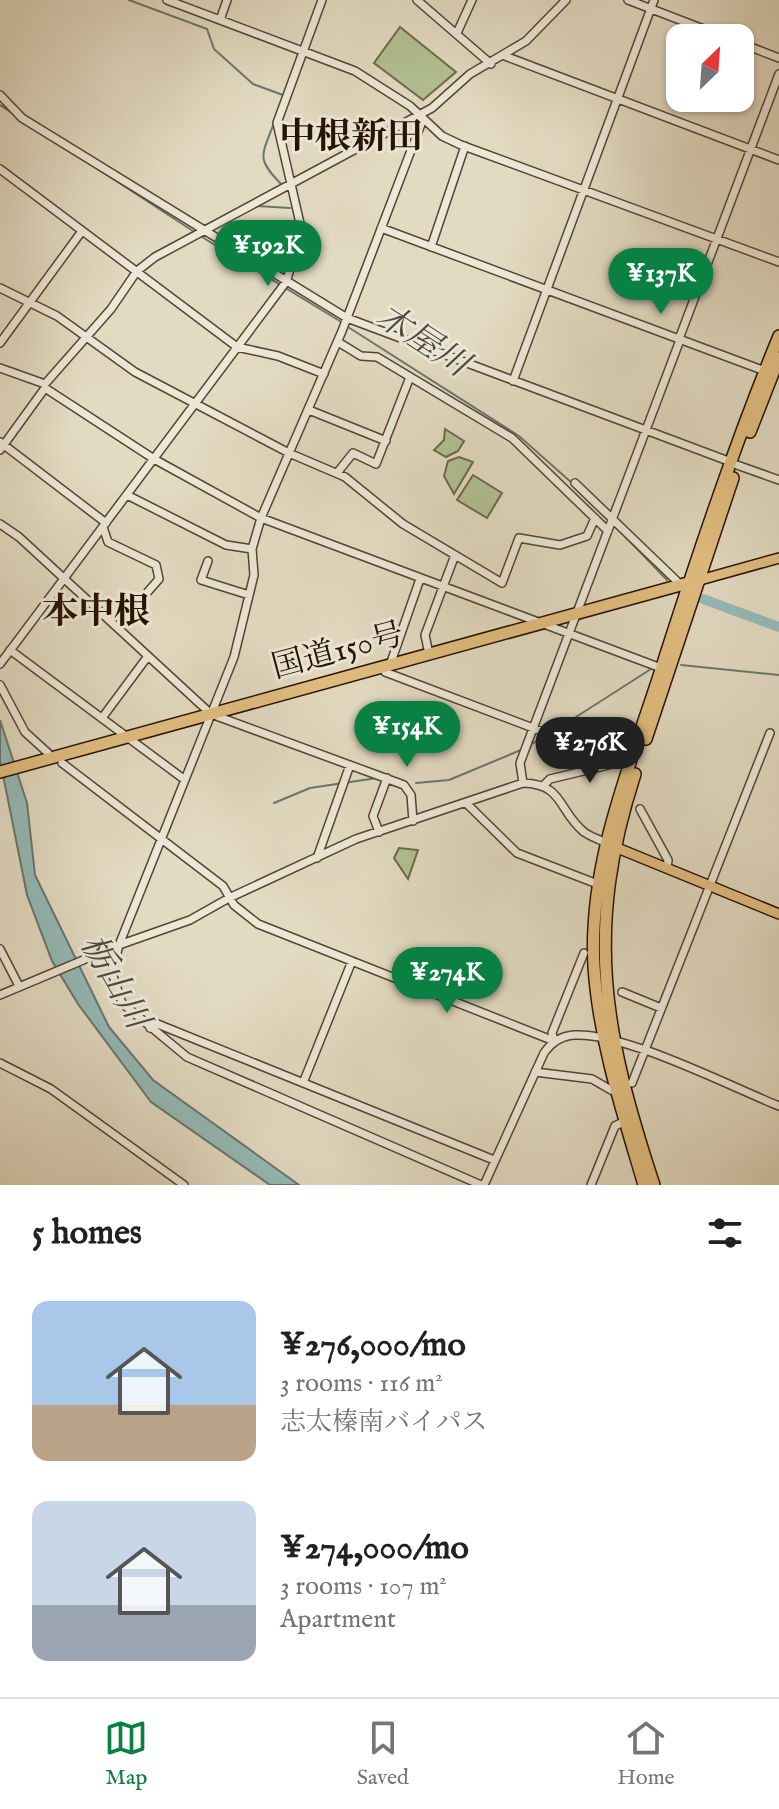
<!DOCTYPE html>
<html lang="en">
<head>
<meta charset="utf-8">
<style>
	body { margin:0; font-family:"IM FELL English","Noto Serif JP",serif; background:#f6f6f6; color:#202124; height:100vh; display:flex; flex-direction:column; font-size:30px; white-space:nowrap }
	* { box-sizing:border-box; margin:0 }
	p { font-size:26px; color:#757577 }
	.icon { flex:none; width:44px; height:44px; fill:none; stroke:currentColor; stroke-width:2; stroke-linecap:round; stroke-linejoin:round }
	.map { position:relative; height:1185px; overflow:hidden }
	.sheet { display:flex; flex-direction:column; background:#fff; flex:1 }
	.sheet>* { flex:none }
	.needle { width:52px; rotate:25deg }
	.fabs { position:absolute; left:666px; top:24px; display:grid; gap:16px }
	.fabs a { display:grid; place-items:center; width:88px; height:88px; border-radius:16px; background:#fff; box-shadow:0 2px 6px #0004; font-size:40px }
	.price { position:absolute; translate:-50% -68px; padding:0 18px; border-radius:28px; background:#0b8043; color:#fff; font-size:26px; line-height:52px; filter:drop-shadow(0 2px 4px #0008) }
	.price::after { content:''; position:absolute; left:50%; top:48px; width:24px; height:18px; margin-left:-12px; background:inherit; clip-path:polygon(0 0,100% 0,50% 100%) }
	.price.active { background:#222; color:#fff }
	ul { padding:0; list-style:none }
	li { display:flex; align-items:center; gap:24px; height:200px; padding:0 32px }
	li span { display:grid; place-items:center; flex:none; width:224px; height:160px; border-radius:16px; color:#555 }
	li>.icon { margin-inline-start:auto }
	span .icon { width:96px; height:96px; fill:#fffc; stroke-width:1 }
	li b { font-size:34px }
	h2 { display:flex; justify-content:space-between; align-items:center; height:96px; padding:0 32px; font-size:34px }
	.dock { display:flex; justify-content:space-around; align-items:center; height:112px; border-top:2px solid #e0e0e0; background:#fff; font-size:22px; color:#757577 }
	.dock a { display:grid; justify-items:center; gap:4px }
	.dock .active { color:#0b8043 }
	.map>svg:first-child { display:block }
	.green { fill:#b2c093; stroke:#6c694a; stroke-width:2 }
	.water { fill:#95bab7; stroke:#69776e; stroke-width:2 }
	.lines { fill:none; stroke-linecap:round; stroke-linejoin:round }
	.stream { stroke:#69776e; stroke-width:2 }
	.river { stroke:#95bab7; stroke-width:10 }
	.minor-casing { stroke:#554430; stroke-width:10 }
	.major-casing { stroke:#261200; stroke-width:12 }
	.highway-casing { stroke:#261200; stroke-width:14 }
	.minor { stroke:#ece7d7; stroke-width:7 }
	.major { stroke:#e1bd80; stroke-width:9 }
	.highway { stroke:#e1bd80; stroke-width:11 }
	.labels { text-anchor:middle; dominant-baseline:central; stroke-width:6; stroke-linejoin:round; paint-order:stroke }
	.street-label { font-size:32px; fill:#261200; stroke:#ece7d7 }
	.water-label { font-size:34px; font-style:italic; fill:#4d4d40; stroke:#ece7d7 }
	.quarter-label { font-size:36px; font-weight:bold; fill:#261200; stroke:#ece7d7 }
</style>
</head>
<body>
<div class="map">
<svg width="779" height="1185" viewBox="0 0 779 1185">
	<rect width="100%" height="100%" fill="#e2dac1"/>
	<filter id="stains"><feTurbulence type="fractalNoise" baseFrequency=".0025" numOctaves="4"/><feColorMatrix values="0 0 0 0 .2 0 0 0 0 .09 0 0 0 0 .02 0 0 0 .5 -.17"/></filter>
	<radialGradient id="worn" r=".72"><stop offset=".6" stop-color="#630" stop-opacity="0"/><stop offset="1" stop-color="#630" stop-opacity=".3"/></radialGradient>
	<path class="green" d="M400 27 456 72 423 100 374 63Z
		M445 429 464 441 458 451 446 457 434 450 444 440Z
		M459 457 473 462 454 494 444 476 448 461Z
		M473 475 502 493 487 518 457 500Z
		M399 848 418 850 408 879 394 858Z"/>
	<path class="water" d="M0 720 27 803 35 875 109 1027 153 1080 299 1185H270L151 1102 78 1004 52 961 27 895 0 760Z"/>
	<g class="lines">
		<path class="stream" d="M129 0 207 29 214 49 253 84 283 95
			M0 105 196 233
			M274 123C261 157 256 159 283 186
			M257 206 290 208
			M202 237 343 323
			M348 327 519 436 572 483
			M613 524 667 580
			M681 665 779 675
			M551 733 651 669
			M530 745 545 736
			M416 783 449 780 521 750
			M274 803 310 788 377 778"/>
		<path class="river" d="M703 599 779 627"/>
		<defs>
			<path id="minor" d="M167 0 355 71 410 106 442 136 461 145 779 262
				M417 0 491 64
				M628 0 727 38
				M220 20 227 0
				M457 33 472 0
				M740 43 779 58
				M505 56 779 160
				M0 95 22 118 347 318 731 462
				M423 119 342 331 261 518 252 549 254 575 234 657 119 945 112 973 122 1003 187 1057 481 1185
				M0 169 237 347 278 356 324 374
				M381 228 765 371
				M431 247 465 146
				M0 288 57 316 135 372 289 453 345 477 403 524 502 583 519 538 560 545 587 536 595 518
				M679 339 779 74
				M338 342 361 356 377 357 512 438 608 531
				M0 343 82 231
				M0 368 45 384 111 309 137 271 155 257 432 108 470 74 526 41 566 0
				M513 381 654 0
				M309 410 386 441
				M0 442 106 523
				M0 450 45 388 154 459 261 518 661 668
				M737 465 779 480
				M337 473 353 453 376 464 410 377
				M575 483 681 585
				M127 495 226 545 252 549
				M0 524 19 537 211 714 404 785 411 795 413 821
				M103 527 108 542 156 565 159 579 117 627
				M208 561 201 580 249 595
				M10 650 185 780
				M429 654 425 635 455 555
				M0 664 286 282 302 232 277 123 322 0
				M390 665 420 579
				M383 667 385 672 623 762
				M0 685 25 732 48 753
				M102 718 148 656
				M62 763 223 886 234 905 258 924 554 1041
				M523 783 520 763 680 340
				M544 785 550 779 621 762
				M466 803 517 853 600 885
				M640 809 668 860 667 869
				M379 832 373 816 387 778
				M317 858 350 765
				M0 949 19 986
				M622 992 661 1008
				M0 995 119 945 190 920 229 898 356 839 523 783C564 784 558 811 584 832 591 837 600 840 607 843
				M150 1028 155 1023 494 1160
				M554 1041 552 1033 584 953
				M0 1063 51 1089 184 1185
				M535 1072 592 1079 611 1090
				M303 1083 352 961
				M632 1083 770 733
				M484 1185 544 1053C551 1043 561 1036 574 1035 624 1032 729 1086 779 1106
				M591 1185 615 1126 625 1121"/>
			<path id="major" d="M700 580 779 558
				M610 845 779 914"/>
			<path id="highway" d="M750 432 779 358
				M646 739 733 478
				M0 772 695 581
				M635 774C584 931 604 1033 654 1185
				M644 1185C623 1114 599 1041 594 967 588 867 628 771 658 679 695 563 733 448 779 336"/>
		</defs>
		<use href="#minor" class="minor-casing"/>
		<use href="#major" class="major-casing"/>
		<use href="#highway" class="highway-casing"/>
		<use href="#minor" class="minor"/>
		<use href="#major" class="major"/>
		<use href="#highway" class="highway"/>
	</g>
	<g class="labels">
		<g class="street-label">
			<text transform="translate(338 652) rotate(-15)">国道150号</text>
		</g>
		<g class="water-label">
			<text transform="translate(422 341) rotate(33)">木屋川</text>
			<text transform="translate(114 982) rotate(60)">栃山川</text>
		</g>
		<g class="quarter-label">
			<text x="351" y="138">中根新田</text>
			<text x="96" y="613">本中根</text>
		</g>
	</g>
	<rect width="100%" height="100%" filter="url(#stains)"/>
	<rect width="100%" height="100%" fill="url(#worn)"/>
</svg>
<div class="fabs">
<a><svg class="needle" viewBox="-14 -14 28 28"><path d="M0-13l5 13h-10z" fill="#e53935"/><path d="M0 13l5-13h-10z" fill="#757577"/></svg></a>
</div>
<b class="price" style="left:268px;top:288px">¥192K</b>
<b class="price" style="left:661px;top:316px">¥137K</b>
<b class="price" style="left:407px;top:769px">¥154K</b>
<b class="price active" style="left:590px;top:785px">¥276K</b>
<b class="price" style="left:447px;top:1015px">¥274K</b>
</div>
<section class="sheet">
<h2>5 homes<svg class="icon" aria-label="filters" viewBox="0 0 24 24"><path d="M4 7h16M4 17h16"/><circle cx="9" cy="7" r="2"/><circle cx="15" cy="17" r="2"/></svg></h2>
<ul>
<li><span style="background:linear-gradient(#a9c7e8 65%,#b9a48a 0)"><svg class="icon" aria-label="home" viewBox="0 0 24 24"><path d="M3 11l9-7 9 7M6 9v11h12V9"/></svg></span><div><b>¥276,000/mo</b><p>3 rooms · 116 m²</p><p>志太榛南バイパス</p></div></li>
<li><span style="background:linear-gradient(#c9d6e8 65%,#9aa5b1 0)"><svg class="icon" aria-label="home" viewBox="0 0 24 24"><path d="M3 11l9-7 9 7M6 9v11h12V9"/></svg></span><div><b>¥274,000/mo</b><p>3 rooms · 107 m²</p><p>Apartment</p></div></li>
</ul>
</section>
<nav class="dock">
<a class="active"><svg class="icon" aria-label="map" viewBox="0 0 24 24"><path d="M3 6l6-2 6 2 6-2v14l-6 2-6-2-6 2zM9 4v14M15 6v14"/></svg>Map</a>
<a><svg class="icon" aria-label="saved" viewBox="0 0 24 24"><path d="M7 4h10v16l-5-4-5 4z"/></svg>Saved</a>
<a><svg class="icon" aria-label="home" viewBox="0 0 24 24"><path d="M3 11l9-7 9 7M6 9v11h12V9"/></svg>Home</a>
</nav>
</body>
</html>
